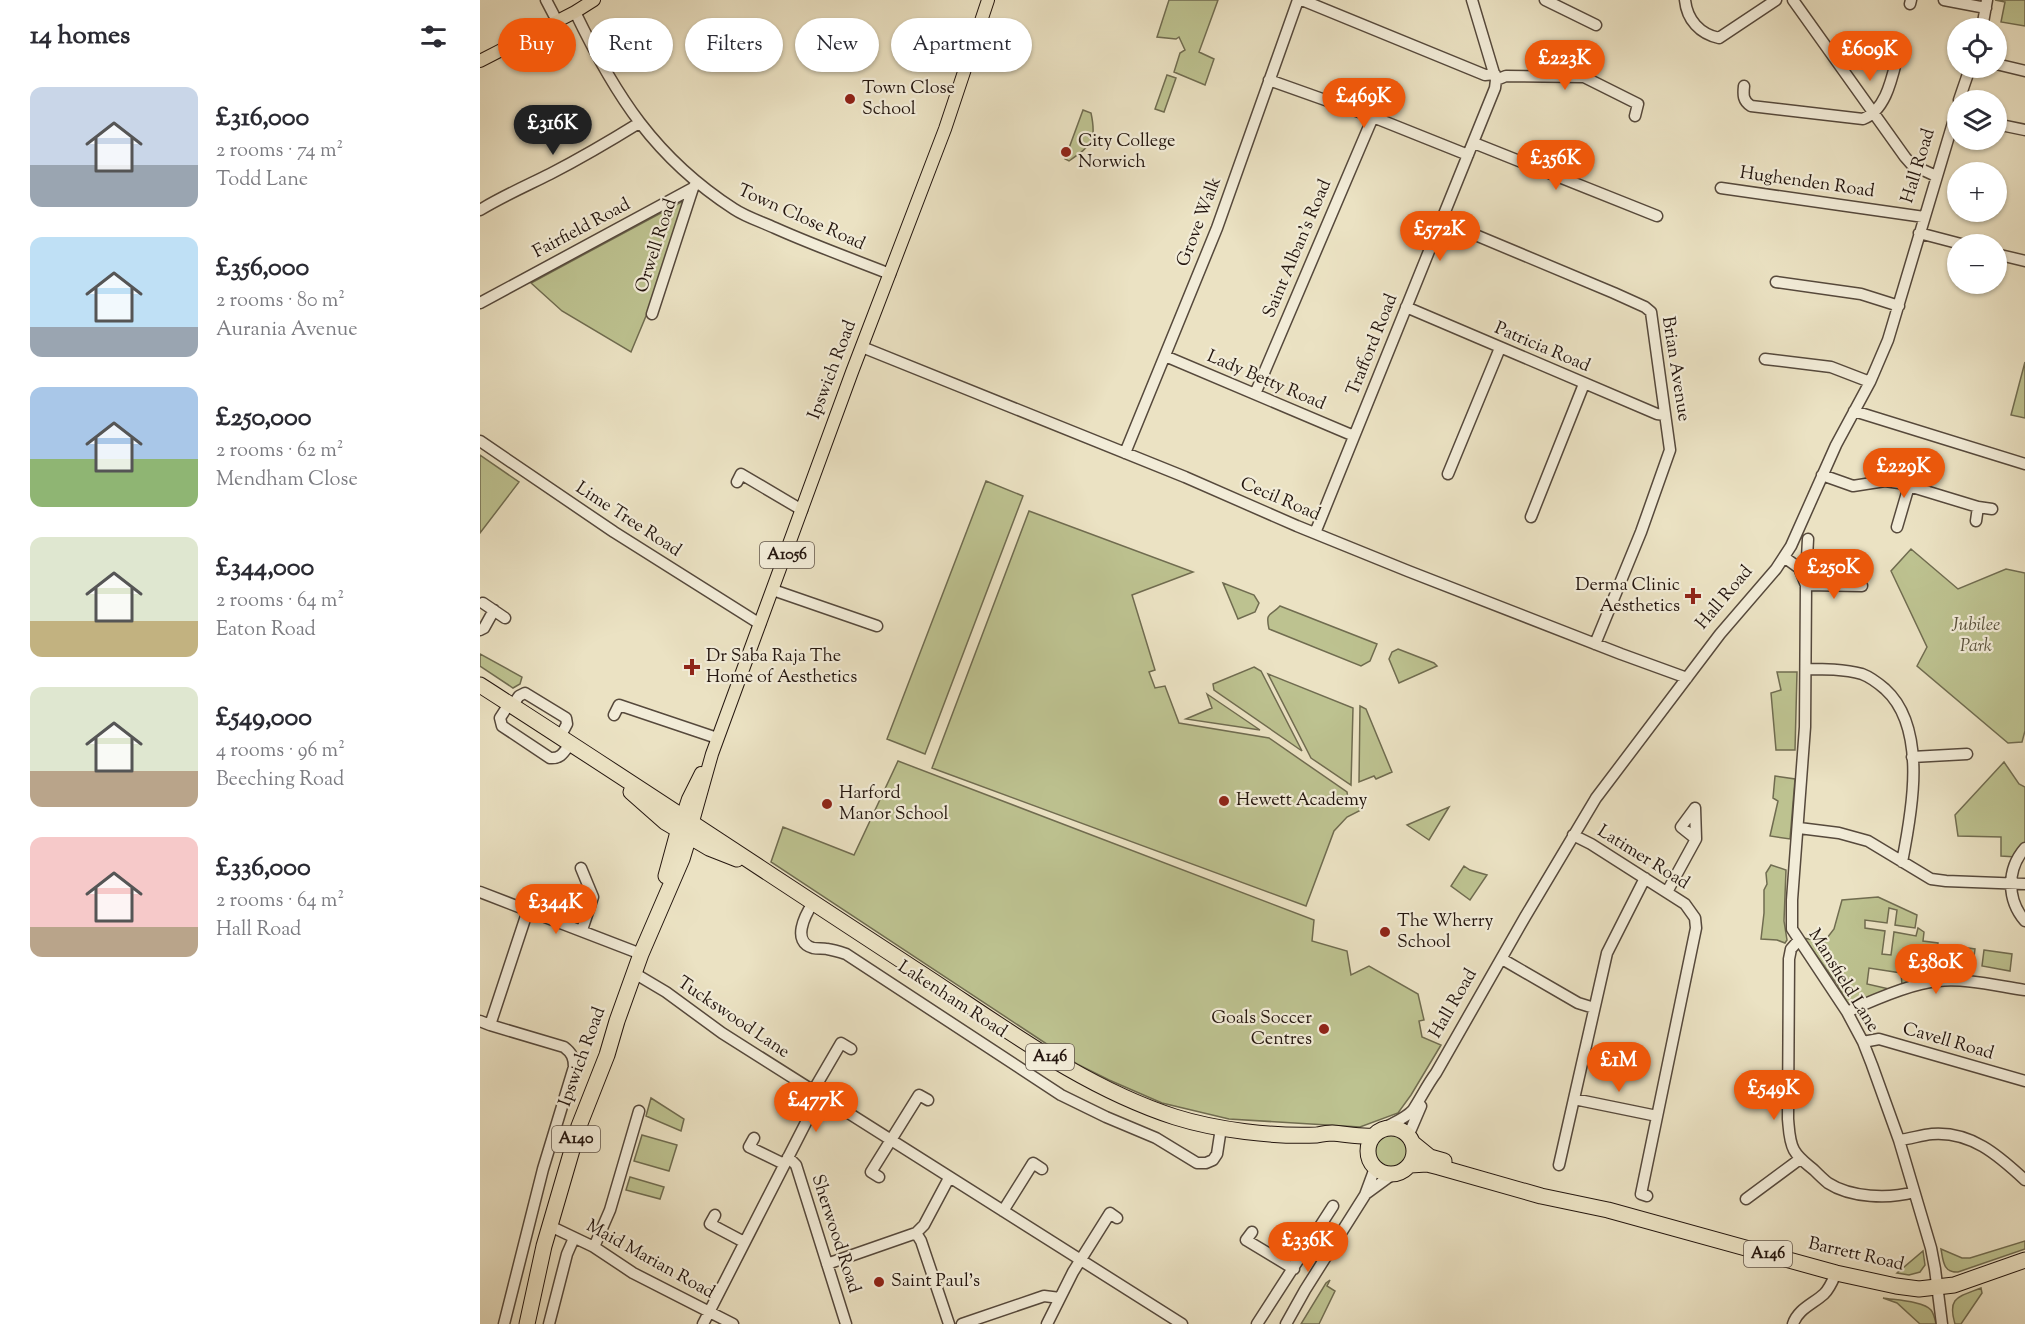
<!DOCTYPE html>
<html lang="en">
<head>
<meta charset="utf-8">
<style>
	body { margin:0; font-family:"Sorts Mill Goudy",serif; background:#f2f2f3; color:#2b2b33; height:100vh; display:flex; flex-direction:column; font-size:22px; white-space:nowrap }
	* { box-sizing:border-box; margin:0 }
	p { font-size:20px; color:#7c7c81 }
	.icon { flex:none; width:33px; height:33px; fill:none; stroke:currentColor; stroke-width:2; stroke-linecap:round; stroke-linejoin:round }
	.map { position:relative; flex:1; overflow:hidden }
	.sheet { display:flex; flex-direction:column; background:#fff; width:480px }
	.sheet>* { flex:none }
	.guide { position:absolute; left:18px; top:18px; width:570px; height:54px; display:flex; gap:12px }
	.controls { position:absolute; left:1467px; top:18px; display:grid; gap:12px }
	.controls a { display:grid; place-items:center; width:60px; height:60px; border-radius:50%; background:#fff; box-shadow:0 2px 4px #0004; font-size:30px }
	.price { position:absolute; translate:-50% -51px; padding:0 14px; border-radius:21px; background:#ea580c; color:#fff; font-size:20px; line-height:39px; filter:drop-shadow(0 2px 3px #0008) }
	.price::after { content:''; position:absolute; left:50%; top:36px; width:18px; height:14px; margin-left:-9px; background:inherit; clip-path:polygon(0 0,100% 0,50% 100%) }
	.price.selected { background:#222; color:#fff }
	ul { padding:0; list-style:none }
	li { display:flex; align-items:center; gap:18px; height:150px; padding:0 30px }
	li span { display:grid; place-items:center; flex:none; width:168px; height:120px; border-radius:12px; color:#555 }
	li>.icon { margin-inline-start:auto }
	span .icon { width:72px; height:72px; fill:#fffc; stroke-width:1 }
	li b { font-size:26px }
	h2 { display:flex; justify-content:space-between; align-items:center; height:72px; padding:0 30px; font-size:26px }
	.tag { padding:0 21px; border-radius:27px; background:#fff; box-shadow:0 2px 4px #0004; font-size:21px; line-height:54px }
	.tag.selected { background:#ea580c; color:#fff }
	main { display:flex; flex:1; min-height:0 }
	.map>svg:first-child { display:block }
	.green { fill:#bdc290; stroke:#706c50; stroke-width:1.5 }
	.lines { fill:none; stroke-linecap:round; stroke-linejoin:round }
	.minor-casing { stroke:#56493c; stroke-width:13 }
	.major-casing { stroke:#24160f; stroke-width:14 }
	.highway-casing { stroke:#24160f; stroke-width:17 }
	.minor { stroke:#f2ecd8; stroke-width:10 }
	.major { stroke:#ebe2c3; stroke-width:12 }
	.highway { stroke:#ebe2c3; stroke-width:15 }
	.poi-dot { fill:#8f2418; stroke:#f2ecd8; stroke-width:2 }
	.labels { text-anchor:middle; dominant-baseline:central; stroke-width:4.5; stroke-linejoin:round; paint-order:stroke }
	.shield { fill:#f2ecd8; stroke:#62564b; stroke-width:1.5 }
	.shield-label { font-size:16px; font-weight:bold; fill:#24160f }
	.poi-label { font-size:18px; fill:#24160f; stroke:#f2ecd8; text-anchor:start }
	.street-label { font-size:18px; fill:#24160f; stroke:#f2ecd8 }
	.park-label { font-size:18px; font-style:italic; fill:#5a523c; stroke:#f2ecd8 }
</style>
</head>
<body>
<main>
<section class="sheet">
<h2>14 homes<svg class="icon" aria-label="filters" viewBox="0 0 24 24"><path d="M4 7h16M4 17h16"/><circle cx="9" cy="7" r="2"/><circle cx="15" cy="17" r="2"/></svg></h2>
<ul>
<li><span style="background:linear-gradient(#c9d6e8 65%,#9aa5b1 0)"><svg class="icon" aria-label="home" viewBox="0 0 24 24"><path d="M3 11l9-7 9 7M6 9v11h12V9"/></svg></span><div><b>£316,000</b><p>2 rooms · 74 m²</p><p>Todd Lane</p></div></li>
<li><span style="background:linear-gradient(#bfe0f5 75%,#9aa5b1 0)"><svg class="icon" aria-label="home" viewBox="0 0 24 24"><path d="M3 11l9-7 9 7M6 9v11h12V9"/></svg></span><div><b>£356,000</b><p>2 rooms · 80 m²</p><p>Aurania Avenue</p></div></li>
<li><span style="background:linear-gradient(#a9c7e8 60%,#8fb573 0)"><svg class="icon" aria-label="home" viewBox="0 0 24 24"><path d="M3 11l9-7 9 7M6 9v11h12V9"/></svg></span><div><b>£250,000</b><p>2 rooms · 62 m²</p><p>Mendham Close</p></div></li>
<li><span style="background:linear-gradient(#dfe7d0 70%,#c2b280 0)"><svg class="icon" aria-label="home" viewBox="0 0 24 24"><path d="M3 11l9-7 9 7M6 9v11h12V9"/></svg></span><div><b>£344,000</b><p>2 rooms · 64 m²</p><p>Eaton Road</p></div></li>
<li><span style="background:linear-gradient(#dfe7d0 70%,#b9a48a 0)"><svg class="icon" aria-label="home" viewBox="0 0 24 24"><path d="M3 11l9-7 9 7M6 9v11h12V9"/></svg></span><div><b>£549,000</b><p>4 rooms · 96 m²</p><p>Beeching Road</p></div></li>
<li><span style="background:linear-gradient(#f6c9c9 75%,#b9a48a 0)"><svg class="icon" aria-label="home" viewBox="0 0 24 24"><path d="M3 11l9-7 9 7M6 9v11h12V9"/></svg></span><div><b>£336,000</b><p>2 rooms · 64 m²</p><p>Hall Road</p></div></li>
</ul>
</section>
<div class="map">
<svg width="1545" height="1324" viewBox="0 0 1545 1324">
	<rect width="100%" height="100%" fill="#ebe2c3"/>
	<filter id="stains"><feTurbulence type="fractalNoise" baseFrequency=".00333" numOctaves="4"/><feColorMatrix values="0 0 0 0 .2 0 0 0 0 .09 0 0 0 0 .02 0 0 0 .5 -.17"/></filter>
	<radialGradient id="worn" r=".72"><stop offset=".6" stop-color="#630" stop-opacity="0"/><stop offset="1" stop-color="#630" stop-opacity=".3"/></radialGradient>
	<path class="green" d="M689 0H738L719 52 734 59 725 85 694 72 700 53 705 50 699 37 696 39 677 37Z
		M1515 0H1545V26L1521 22 1525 2Z
		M687 75 696 78 684 112 675 109Z
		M603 110 611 113C617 141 612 145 589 161L585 159Z
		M205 200 206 202 166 316 151 352 82 311 51 283Z
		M1545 362V418L1531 415Z
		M0 455 39 482 0 533Z
		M506 481 543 496 445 754 407 739Z
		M549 511 713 572 652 595 675 670 669 672 675 688 685 686 699 723 789 738 867 792 868 799 873 806 878 805 881 810 867 817 854 831 826 906 452 768Z
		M1431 549 1478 589 1526 569 1545 573V731L1542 742 1528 743 1437 666 1447 647 1411 571Z
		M743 583 774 595 779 603 775 612 758 619Z
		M800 606 897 644 890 661 881 666 789 629C785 611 791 616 800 606Z
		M918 649 954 663 957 666 919 683 909 659 912 652Z
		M0 654 42 677 40 684 33 688 0 666Z
		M774 667 781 671 822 751 734 690 733 684Z
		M1297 672H1317L1315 750H1296L1291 693 1301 690Z
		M788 674 873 708 871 785 831 758Z
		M727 694 780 730 706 719 732 708Z
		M880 706 886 709 912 772 896 779 894 776 879 782Z
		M418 761 834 920 832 941 867 951 871 975 889 966 938 994 944 1020 939 1021 942 1037 961 1045 931 1095 918 1113 880 1127 749 1119 682 1103 629 1080 597 1064 291 862 303 827 374 855Z
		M1524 762 1539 784 1545 787V844L1536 857 1521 856V837L1478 836 1475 815Z
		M1295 776 1315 779 1310 839 1290 836 1298 801 1293 798Z
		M969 807 949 840 927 825Z
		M1291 865 1306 870 1304 921 1307 940 1305 943 1297 940 1281 939 1284 913V890L1287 884 1286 873Z
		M984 866 990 870 1007 875 990 900 971 886Z
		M1398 897 1437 915 1435 928 1415 925 1417 910 1409 908 1407 923 1385 920V928L1405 931 1402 954 1411 955 1414 932 1436 936 1438 928 1444 932 1443 941 1458 943 1457 953 1426 949 1424 971 1448 974V977L1422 985 1421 973 1389 968 1387 984 1409 989 1371 1005 1367 1002 1357 984 1324 938 1344 942 1354 929 1362 900Z
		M1467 945 1495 949 1493 965 1465 961Z
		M1504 950 1532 954 1530 971 1502 966Z
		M171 1098 204 1119 201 1131 166 1116Z
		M893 1151a18 18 0 1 1 36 0a18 18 0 1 1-36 0Z
		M162 1135 197 1145 189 1171 154 1161Z
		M150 1177 184 1187 180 1199 146 1190Z
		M1545 1241V1249L1478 1272C1463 1273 1463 1260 1461 1249L1482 1258H1490Z
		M1443 1251 1445 1265 1440 1272 1429 1275 1417 1273Z
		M850 1280 847 1286 855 1291 839 1324H821L846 1283Z
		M1501 1288 1502 1293 1481 1324H1475C1467 1297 1478 1297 1501 1288Z
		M1403 1298C1414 1300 1444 1301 1451 1310 1454 1314 1455 1319 1456 1324H1440L1417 1303Z"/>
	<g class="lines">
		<defs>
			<path id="minor" d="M66 0 77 21
				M822 0 1005 75 1015 74
				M1065 0 1116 25
				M1205 0C1207 20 1220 34 1239 38L1296 0
				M1313 0 1425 157 1432 165 1456 176
				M1464 0 1506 8
				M1430 4 1431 0
				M95 12C135 95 175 158 254 209 266 217 282 222 295 228 333 245 372 259 410 274
				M1502 28 1507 0
				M1516 64 1545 71
				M789 80 893 117 988 155
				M1016 80 1026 76 1104 77 1158 104 1155 116
				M1264 86C1263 95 1263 101 1271 106L1383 119C1409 109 1413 70 1420 47L1404 42
				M1479 100 1490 68
				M1516 124 1545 130
				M994 143 1177 216
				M1241 188 1444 217
				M0 210C23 196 46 186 70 174 101 158 130 141 159 123
				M962 221 1134 293 1165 307 1171 312 1190 450 1161 532 1115 644
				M1439 233 1481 244
				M1516 254 1545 261
				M1296 282 1381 294 1419 306
				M0 303 213 188 217 182
				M926 307 1177 414 1185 415
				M172 314 213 188
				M382 347 705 477 817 526 928 571 1141 654 1207 678
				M685 356 874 436
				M1285 359 1351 367 1390 382
				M775 394 893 117
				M1374 411 1545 464
				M0 441 134 532 280 624
				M645 453 737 228 818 0
				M968 474 1020 348
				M1342 475 1373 486 1405 481 1419 483 1498 507 1512 509
				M257 482 261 474 322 510
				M1051 517 1104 384
				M1496 521 1498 507
				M1417 527 1429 486
				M835 533 1015 88 1016 80 992 0
				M1304 557 1319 568 1326 585 1325 727 1312 900V929L1367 1012 1383 1042 1392 1065 1419 1140 1451 1248 1455 1269 1462 1324
				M1322 573 1327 558 1328 539
				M1326 585 1382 586
				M293 590 397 626
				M3 603 25 618
				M0 630 4 628 14 610
				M1326 669C1344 669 1364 669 1382 674 1390 677 1398 683 1405 689 1448 728 1432 812 1422 862
				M29 704 20 718 22 726 70 758C81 759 84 752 90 744
				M32 706 39 696 45 693 86 718 87 724 80 737
				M134 715 139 705 237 738
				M1432 757 1487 754
				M1215 808 1201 827 1216 839
				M1319 828 1359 833 1388 841 1451 879 1466 881 1545 884
				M1093 835 1111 844 1205 904 1215 918 1216 928 1161 1194 1167 1196
				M1545 848C1526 870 1527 900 1545 921
				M101 868 113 897 102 930
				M0 892 161 954
				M1187 892 1216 839 1215 808
				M333 903C325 915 311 942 333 948 338 949 343 948 347 949 354 950 360 952 366 954L581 1095 626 1117 676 1138 717 1163H726L733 1160 737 1154 741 1128
				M1318 941 1311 949 1309 959 1308 1119C1309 1129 1309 1141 1314 1150 1319 1159 1327 1164 1334 1170 1338 1174 1343 1179 1348 1183 1371 1198 1409 1199 1434 1192
				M1022 959 1098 1003 1114 1008
				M154 973 186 992 242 1033 702 1324
				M1367 1012C1391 1001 1432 983 1458 981 1486 978 1517 986 1545 990
				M0 1021 10 1025 48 910
				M10 1025 84 1047C92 1053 94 1058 94 1067L63 1169 24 1324
				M1383 1042 1399 1039 1545 1081
				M333 1091 361 1043 371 1049
				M1094 1099 1177 1116
				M904 1128C913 1123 926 1118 933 1110 941 1098 947 1085 956 1073L1045 917 1116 798 1240 634 1296 569 1311 546 1356 445 1390 382 1408 340 1478 106
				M929 1134 941 1106
				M274 1138 269 1147 304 1164
				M1419 1140C1430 1139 1441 1135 1452 1134 1491 1131 1518 1155 1545 1180
				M308 1157 316 1165 366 1324
				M1079 1165 1127 953 1165 878
				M399 1177 391 1172 439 1095 448 1100
				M887 1193 913 1174
				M1266 1199 1320 1159
				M523 1211 553 1163 562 1169
				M235 1215 230 1224 264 1242
				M70 1226 114 1247 153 1273 253 1324
				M772 1232 766 1240 814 1269
				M436 1233 441 1241 469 1324
				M114 1247 130 1210 159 1111
				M347 1264 436 1233 444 1225 469 1178
				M69 1324 87 1254 94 1238
				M223 1324 340 1095
				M482 1324 564 1296 580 1298
				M567 1324 593 1272 630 1213 637 1218
				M777 1324 853 1206
				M806 1324 825 1290 885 1195 895 1168
				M1313 1324C1318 1309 1333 1304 1344 1294 1350 1288 1353 1280 1356 1273"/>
			<path id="major" d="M0 61 95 12 114 0
				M202 817 208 799 221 773
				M210 832 232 754 372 372 465 129 508 0"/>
			<path id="highway" d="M0 685C145 778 289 874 433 968 517 1022 599 1086 695 1117 736 1130 794 1137 837 1135 842 1134 847 1133 852 1133 866 1134 879 1137 893 1136
				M151 792 185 822 229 848 257 859
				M186 876 201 821
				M888 1151a23 23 0 1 1 46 0a23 23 0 1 1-46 0Z
				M934 1144 950 1157 964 1161
				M930 1165 947 1164 959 1167 1061 1196 1128 1210 1356 1273 1416 1286 1439 1289 1474 1285 1545 1260
				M47 1324 64 1246 99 1126 127 1055 137 1021 161 954 202 859 209 836"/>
		</defs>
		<use href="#minor" class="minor-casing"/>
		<use href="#major" class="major-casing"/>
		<use href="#highway" class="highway-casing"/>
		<use href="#minor" class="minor"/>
		<use href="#major" class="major"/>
		<use href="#highway" class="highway"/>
	</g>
	<g class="poi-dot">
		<circle cx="370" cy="99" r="6"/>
		<circle cx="586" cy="152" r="6"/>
		<path d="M1210 587h6v6h6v6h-6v6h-6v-6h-6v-6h6z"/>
		<path d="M209 658h6v6h6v6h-6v6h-6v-6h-6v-6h6z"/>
		<circle cx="744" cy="801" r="6"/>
		<circle cx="347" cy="804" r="6"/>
		<circle cx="905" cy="932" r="6"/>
		<circle cx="844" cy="1029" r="6"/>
		<circle cx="399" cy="1282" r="6"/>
	</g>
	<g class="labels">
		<g class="shield">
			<rect x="280" y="542" width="54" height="26" rx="4.5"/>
			<rect x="546" y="1044" width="48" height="26" rx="4.5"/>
			<rect x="72" y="1126" width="48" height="26" rx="4.5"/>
			<rect x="1264" y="1241" width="48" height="26" rx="4.5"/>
		</g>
		<g class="shield-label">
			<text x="307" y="555">A1056</text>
			<text x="570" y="1057">A146</text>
			<text x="96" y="1139">A140</text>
			<text x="1288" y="1254">A146</text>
		</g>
		<g class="poi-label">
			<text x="382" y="89">Town Close<tspan x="382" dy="21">School</tspan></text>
			<text x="598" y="142">City College<tspan x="598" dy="21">Norwich</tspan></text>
			<text x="1200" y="586" text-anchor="end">Derma Clinic<tspan x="1200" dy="21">Aesthetics</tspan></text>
			<text x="226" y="657">Dr Saba Raja The<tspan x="226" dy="21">Home of Aesthetics</tspan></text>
			<text x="359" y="794">Harford<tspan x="359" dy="21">Manor School</tspan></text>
			<text x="756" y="801">Hewett Academy</text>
			<text x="917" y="922">The Wherry<tspan x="917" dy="21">School</tspan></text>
			<text x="832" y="1019" text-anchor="end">Goals Soccer<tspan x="832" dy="21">Centres</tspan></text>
			<text x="411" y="1282">Saint Paul's</text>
		</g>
		<g class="street-label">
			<text transform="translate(1439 166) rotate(-73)">Hall Road</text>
			<text transform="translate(1327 183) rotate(8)">Hughenden Road</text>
			<text transform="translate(321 218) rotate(24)">Town Close Road</text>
			<text transform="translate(720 222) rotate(-69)">Grove Walk</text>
			<text transform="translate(102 229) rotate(-28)">Fairfield Road</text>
			<text transform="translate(177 246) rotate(-72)">Orwell Road</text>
			<text transform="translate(818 249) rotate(-67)">Saint Alban's Road</text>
			<text transform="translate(893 345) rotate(-68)">Trafford Road</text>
			<text transform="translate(1062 348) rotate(23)">Patricia Road</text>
			<text transform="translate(1195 369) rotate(81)">Brian Avenue</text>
			<text transform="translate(353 370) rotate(-69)">Ipswich Road</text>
			<text transform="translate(786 381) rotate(23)">Lady Betty Road</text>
			<text transform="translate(800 500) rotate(23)">Cecil Road</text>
			<text transform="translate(148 520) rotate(33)">Lime Tree Road</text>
			<text transform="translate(1245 598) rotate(-50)">Hall Road</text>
			<text transform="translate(1163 858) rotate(32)">Latimer Road</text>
			<text transform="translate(1363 981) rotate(58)">Mansfield Lane</text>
			<text transform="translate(472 1000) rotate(33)">Lakenham Road</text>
			<text transform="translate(974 1004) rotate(-60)">Hall Road</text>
			<text transform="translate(253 1018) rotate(34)">Tuckswood Lane</text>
			<text transform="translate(1468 1042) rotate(16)">Cavell Road</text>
			<text transform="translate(103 1057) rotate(-70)">Ipswich Road</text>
			<text transform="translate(355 1234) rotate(72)">Sherwood Road</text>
			<text transform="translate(1376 1255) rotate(13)">Barrett Road</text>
			<text transform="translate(170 1260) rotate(29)">Maid Marian Road</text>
		</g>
		<g class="park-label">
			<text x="1496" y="626">Jubilee<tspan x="1496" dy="21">Park</tspan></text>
		</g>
	</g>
	<rect width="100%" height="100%" filter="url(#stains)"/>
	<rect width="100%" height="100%" fill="url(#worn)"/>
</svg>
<div class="controls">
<a><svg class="icon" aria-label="locate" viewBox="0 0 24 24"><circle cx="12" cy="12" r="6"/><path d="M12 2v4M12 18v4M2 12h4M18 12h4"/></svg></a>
<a><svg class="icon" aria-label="layers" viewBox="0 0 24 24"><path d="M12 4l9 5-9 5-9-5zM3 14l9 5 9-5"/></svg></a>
<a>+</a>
<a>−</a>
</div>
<b class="price" style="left:1390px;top:82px">£609K</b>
<b class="price" style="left:1085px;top:91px">£223K</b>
<b class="price" style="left:884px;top:129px">£469K</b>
<b class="price selected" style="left:73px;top:156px">£316K</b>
<b class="price" style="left:1076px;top:191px">£356K</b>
<b class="price" style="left:960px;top:262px">£572K</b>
<b class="price" style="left:1424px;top:499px">£229K</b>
<b class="price" style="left:1354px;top:600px">£250K</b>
<b class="price" style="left:76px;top:935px">£344K</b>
<b class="price" style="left:1456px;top:995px">£380K</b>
<b class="price" style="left:1139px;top:1093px">£1M</b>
<b class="price" style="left:1294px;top:1121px">£549K</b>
<b class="price" style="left:336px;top:1133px">£477K</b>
<b class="price" style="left:828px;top:1273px">£336K</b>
<div class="guide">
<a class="tag selected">Buy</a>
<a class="tag">Rent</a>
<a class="tag">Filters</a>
<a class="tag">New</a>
<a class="tag">Apartment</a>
</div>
</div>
</main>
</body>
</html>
